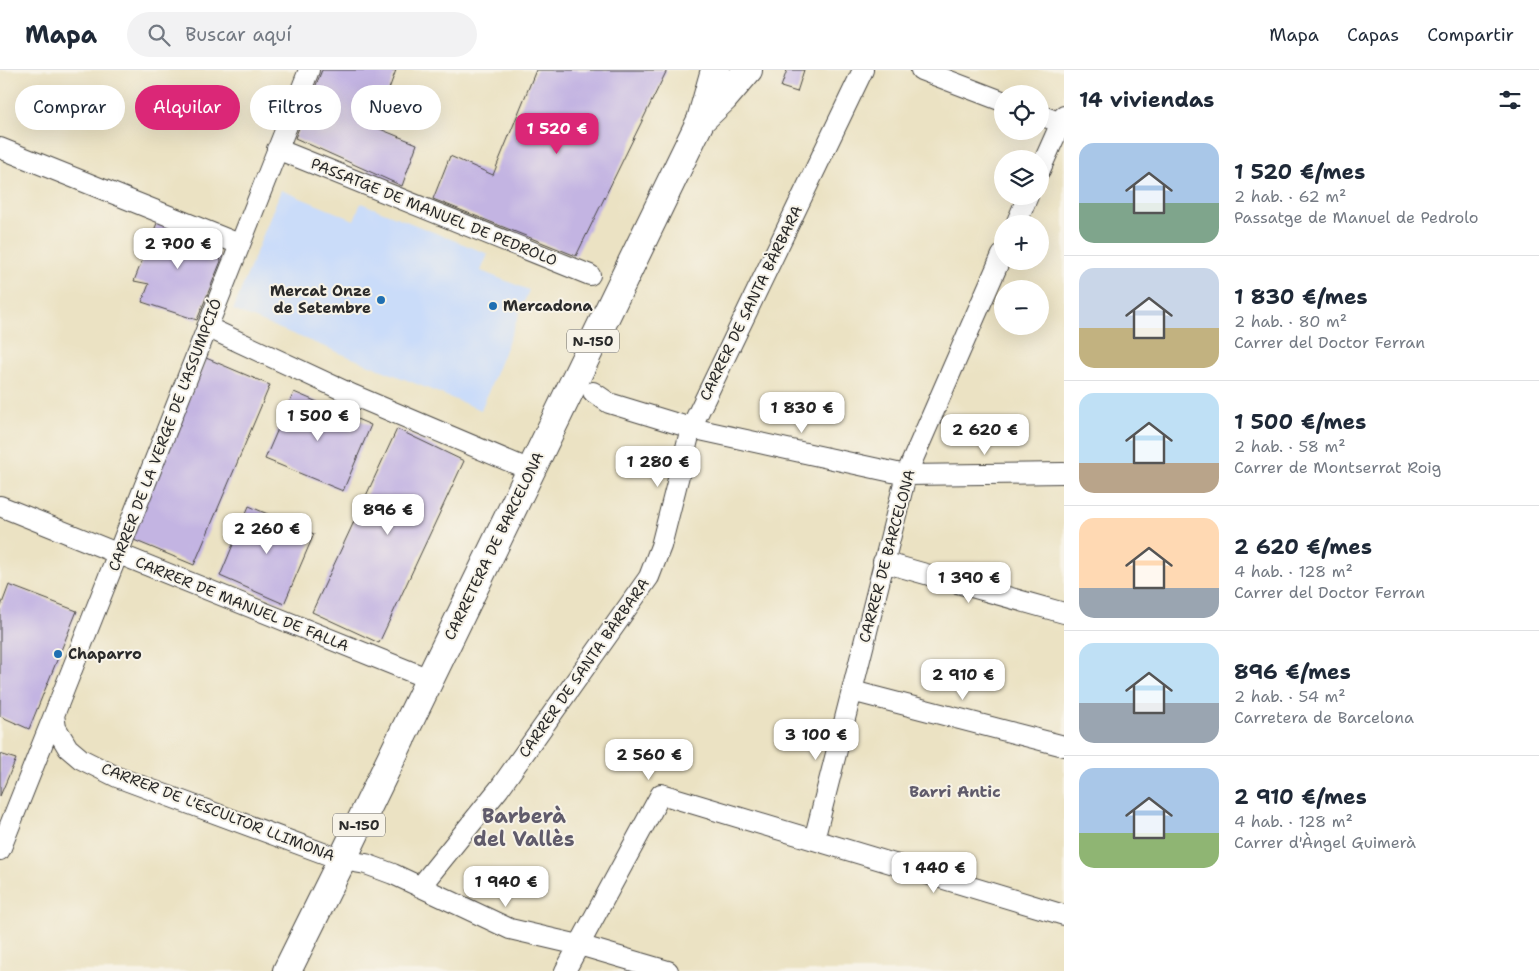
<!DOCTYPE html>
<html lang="es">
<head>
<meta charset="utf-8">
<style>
	body { margin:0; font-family:"Shantell Sans",sans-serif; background:#f2f2f3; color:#1f2937; height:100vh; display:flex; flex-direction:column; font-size:19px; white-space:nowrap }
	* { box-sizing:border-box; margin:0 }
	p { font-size:16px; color:#747a83 }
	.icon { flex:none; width:28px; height:28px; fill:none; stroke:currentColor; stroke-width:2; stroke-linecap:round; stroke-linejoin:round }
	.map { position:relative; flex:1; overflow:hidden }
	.panel { display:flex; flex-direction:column; background:#fff; width:475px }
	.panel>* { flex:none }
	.banner { position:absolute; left:15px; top:15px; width:475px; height:45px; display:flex; gap:10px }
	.fabs { position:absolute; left:994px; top:15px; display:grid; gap:10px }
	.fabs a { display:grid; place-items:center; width:55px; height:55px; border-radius:50%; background:#fff; box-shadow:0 5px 20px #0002; font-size:25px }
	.price { position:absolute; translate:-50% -42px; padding:0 11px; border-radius:10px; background:#fff; color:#222; font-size:16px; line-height:32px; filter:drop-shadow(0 1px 2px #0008) }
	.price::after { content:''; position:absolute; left:50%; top:30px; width:15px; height:11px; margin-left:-8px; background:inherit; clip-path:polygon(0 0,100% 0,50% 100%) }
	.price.active { background:#db2777; color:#fff }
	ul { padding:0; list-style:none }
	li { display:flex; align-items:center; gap:15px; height:125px; padding:0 15px }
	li+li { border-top:1px solid #e0e1e3 }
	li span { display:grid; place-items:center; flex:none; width:140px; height:100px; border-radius:15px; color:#555 }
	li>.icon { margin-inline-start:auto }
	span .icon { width:60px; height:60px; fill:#fffc; stroke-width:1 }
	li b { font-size:21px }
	h2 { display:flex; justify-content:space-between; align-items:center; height:60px; padding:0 15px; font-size:21px }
	.chip { padding:0 18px; border-radius:22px; background:#fff; box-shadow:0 5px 20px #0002; font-size:18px; line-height:45px }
	.chip.active { background:#db2777; color:#fff }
	header { display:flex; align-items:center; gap:30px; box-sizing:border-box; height:70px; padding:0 25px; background:#fff; border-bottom:1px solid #e0e1e3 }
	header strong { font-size:24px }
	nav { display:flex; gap:28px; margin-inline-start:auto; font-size:18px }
	.search { width:350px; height:45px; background:#f2f2f3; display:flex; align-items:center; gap:12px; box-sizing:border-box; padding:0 18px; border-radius:28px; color:#747a83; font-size:19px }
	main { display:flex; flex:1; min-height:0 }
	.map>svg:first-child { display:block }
	.built { fill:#cadcf9 }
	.building { fill:#c3b4e2 }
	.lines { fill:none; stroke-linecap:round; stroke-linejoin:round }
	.street-casing { stroke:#484642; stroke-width:22 }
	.primary-casing { stroke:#484642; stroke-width:30 }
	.street { stroke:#fff; stroke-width:20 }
	.primary { stroke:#fff; stroke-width:28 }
	.poi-dot { fill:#1f6fb2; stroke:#f7f3e8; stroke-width:2 }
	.labels { text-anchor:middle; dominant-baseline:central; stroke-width:4; stroke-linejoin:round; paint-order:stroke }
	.shield { fill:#f7f3e8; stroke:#686764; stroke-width:1 }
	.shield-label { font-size:14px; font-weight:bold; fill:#2b2b2b }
	.street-label { font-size:15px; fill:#2b2b2b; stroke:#f7f3e8 }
	.poi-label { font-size:15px; font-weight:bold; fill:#2b2b2b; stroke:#f7f3e8; text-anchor:start }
	.neighbourhood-label { font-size:16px; font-weight:bold; fill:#605b6b; stroke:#f7f3e8 }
	.district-label { font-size:20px; font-weight:bold; fill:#605b6b; stroke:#f7f3e8 }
</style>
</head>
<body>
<header>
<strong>Mapa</strong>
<div class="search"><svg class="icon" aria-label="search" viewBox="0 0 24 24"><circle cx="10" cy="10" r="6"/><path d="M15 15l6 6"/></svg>Buscar aquí</div>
<nav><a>Mapa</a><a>Capas</a><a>Compartir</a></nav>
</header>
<main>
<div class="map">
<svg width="1064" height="901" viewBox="0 0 1064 901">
	<rect width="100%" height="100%" fill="#f7f3e8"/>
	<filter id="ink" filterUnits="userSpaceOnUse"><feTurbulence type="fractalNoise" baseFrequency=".02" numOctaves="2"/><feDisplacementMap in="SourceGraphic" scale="10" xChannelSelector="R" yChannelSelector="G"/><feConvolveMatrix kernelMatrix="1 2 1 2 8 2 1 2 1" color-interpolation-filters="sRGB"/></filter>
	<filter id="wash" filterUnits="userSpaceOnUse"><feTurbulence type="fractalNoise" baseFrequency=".0096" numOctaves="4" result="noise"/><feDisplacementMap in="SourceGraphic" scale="20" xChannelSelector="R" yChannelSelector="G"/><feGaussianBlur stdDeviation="1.12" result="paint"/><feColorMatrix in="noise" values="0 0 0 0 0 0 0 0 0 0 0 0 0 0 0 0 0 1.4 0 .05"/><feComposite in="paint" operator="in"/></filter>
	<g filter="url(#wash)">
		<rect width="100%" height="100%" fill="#ebe2c3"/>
		<path class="built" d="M281 120 354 150 361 133 488 184 481 201 529 220 481 340 233 240Z"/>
		<g id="blocks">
			<path class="building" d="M322 0H396L375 57 417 74 402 116 295 68Z
				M536 0H667L576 186 433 129 450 86 493 105Z
				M787 0H804L797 22 781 17Z
				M159 148 215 172 221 191 197 250 142 232 149 214 134 211Z
				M206 288 270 315 194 495 129 468Z
				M294 322 371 355 343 421 265 389Z
				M397 359 464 391 379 573 312 542Z
				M249 436 314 464 284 534 220 506Z
				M9 515 77 541 29 659 0 646V539Z
				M0 684 16 689 0 726Z"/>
		</g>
	</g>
	<g filter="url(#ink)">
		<use href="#blocks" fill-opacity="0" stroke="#484642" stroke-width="1"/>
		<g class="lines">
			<defs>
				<path id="street" d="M309 0 54 645 56 658 68 678 81 689 117 707 342 790 366 794 393 804 510 859 579 875 668 901
					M921 0 1002 31
					M1040 45 1064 54
					M0 78 239 174
					M277 79 590 205
					M1040 100 1064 46
					M1016 154 1028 126
					M207 257 353 325 530 400
					M593 322 609 333 691 358 906 405 1064 403
					M0 436 429 609
					M883 492 1064 543
					M852 621 1064 676
					M814 770 852 621 906 405 1002 185
					M0 780 54 645
					M420 817 499 719 649 507 661 476 691 358 863 0
					M565 901 661 724 1064 845"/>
				<path id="primary" d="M702 49 724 28 748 0
					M287 901 342 790 701 50 715 0"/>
			</defs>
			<use href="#street" class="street-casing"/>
			<use href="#primary" class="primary-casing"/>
			<use href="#street" class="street"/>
			<use href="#primary" class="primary"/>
		</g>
	</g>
	<g class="poi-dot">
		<circle cx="381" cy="230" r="5"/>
		<circle cx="493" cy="236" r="5"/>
		<circle cx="58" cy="584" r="5"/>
	</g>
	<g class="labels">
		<g class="shield">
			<rect x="567" y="259.5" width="52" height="23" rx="4"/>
			<rect x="333" y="743.5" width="52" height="23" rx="4"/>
		</g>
		<g class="shield-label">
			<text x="593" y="271">N-150</text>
			<text x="359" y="755">N-150</text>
		</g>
		<g class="street-label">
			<text transform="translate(434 142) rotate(22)">PASSATGE DE MANUEL DE PEDROLO</text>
			<text transform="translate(751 233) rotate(-64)">CARRER DE SANTA BÀRBARA</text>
			<text transform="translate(165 365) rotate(-69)">CARRER DE LA VERGE DE L'ASSUMPCIÓ</text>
			<text transform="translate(494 476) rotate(-64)">CARRETERA DE BARCELONA</text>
			<text transform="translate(887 486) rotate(-75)">CARRER DE BARCELONA</text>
			<text transform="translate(242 534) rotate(22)">CARRER DE MANUEL DE FALLA</text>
			<text transform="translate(584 598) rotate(-55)">CARRER DE SANTA BÀRBARA</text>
			<text transform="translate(218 742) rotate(21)">CARRER DE L'ESCULTOR LLIMONA</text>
		</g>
		<g class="poi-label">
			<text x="371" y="221" text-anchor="end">Mercat Onze<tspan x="371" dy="17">de Setembre</tspan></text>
			<text x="503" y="236">Mercadona</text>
			<text x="68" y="584">Chaparro</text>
		</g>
		<g class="neighbourhood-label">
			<text x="955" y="721">Barri Antic</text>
		</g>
		<g class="district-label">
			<text x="524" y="746">Barberà<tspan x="524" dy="23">del Vallès</tspan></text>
		</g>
	</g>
</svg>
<div class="fabs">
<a><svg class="icon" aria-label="locate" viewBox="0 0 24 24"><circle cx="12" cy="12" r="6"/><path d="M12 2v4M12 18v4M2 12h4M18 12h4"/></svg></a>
<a><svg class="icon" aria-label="layers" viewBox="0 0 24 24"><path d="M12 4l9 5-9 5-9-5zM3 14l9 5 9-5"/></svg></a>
<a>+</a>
<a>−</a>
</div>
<b class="price active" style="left:557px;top:85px">1 520 €</b>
<b class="price" style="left:178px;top:200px">2 700 €</b>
<b class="price" style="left:802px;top:364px">1 830 €</b>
<b class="price" style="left:318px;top:372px">1 500 €</b>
<b class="price" style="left:985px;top:386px">2 620 €</b>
<b class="price" style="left:658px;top:418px">1 280 €</b>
<b class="price" style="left:388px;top:466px">896 €</b>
<b class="price" style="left:267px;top:485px">2 260 €</b>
<b class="price" style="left:969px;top:534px">1 390 €</b>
<b class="price" style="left:963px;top:631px">2 910 €</b>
<b class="price" style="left:816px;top:691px">3 100 €</b>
<b class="price" style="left:649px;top:711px">2 560 €</b>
<b class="price" style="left:934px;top:824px">1 440 €</b>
<b class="price" style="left:506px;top:838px">1 940 €</b>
<div class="banner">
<a class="chip">Comprar</a>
<a class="chip active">Alquilar</a>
<a class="chip">Filtros</a>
<a class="chip">Nuevo</a>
</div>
</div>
<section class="panel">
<h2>14 viviendas<svg class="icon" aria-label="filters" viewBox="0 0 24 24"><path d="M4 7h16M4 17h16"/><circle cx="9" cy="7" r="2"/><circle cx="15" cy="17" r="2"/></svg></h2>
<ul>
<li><span style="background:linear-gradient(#a9c7e8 60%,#7fa58c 0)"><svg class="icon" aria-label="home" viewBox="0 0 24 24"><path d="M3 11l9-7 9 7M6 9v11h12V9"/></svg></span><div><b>1 520 €/mes</b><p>2 hab. · 62 m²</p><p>Passatge de Manuel de Pedrolo</p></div></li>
<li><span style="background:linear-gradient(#c9d6e8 60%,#c2b280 0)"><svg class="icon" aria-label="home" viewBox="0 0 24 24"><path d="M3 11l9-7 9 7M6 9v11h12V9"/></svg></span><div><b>1 830 €/mes</b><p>2 hab. · 80 m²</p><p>Carrer del Doctor Ferran</p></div></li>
<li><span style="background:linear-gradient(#bfe0f5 70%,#b9a48a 0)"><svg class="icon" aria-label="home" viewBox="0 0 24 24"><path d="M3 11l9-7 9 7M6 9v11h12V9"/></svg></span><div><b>1 500 €/mes</b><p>2 hab. · 58 m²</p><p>Carrer de Montserrat Roig</p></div></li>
<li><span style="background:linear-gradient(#ffd9b3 70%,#9aa5b1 0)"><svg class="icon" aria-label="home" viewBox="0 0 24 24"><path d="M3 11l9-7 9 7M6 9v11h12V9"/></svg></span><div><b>2 620 €/mes</b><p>4 hab. · 128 m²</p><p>Carrer del Doctor Ferran</p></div></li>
<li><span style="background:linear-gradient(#bfe0f5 60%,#9aa5b1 0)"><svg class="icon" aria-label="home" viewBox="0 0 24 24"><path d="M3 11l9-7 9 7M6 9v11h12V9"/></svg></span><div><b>896 €/mes</b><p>2 hab. · 54 m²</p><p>Carretera de Barcelona</p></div></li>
<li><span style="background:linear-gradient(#a9c7e8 65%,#8fb573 0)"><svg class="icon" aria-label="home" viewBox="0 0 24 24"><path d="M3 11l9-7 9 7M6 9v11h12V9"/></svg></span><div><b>2 910 €/mes</b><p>4 hab. · 128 m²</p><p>Carrer d'Àngel Guimerà</p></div></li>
</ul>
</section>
</main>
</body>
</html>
